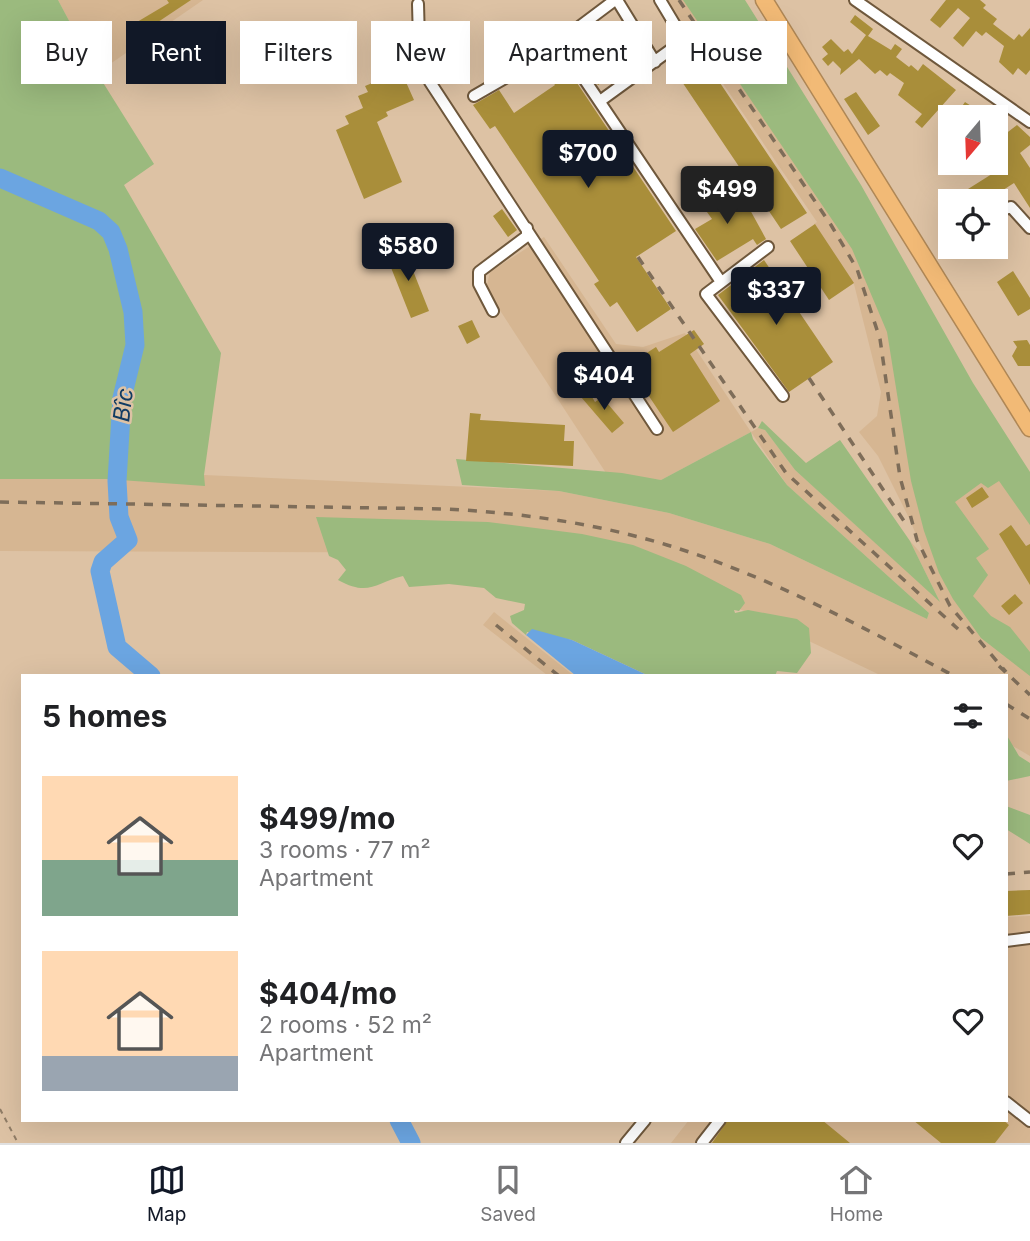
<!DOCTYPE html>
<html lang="en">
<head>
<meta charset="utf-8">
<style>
	body { margin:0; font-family:Inter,sans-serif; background:#f6f6f6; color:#202124; height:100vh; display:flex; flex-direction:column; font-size:26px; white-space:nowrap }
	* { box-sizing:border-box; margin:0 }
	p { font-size:23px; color:#757577 }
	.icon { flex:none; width:38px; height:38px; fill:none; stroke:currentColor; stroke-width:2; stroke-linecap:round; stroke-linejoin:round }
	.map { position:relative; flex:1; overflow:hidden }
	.sheet { position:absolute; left:21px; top:674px; width:987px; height:448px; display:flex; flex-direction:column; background:#fff; border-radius:0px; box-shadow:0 7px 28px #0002 }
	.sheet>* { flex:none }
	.top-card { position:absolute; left:21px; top:21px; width:989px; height:63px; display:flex; gap:14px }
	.needle { width:46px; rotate:199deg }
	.controls { position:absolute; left:938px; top:105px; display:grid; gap:14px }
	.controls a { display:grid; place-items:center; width:70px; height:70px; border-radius:0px; background:#fff; box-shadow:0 7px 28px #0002; font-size:35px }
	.price { position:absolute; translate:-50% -60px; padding:0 16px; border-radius:7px; background:#111827; color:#fff; font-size:23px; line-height:46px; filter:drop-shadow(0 2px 4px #0008) }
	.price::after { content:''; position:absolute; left:50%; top:42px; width:21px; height:16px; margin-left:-10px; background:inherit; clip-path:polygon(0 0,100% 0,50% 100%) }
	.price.selected { background:#222; color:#fff }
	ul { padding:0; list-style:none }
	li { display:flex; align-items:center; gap:21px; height:175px; padding:0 21px }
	li span { display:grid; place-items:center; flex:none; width:196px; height:140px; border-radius:0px; color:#555 }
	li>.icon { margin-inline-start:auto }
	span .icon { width:84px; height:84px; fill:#fffc; stroke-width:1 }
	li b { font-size:30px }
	h2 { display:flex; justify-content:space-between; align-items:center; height:84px; padding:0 21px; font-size:30px }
	.pill { padding:0 24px; border-radius:0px; background:#fff; box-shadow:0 7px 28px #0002; font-size:24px; line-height:63px }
	.pill.selected { background:#111827; color:#fff }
	.tab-bar { display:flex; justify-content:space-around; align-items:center; height:98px; border-top:2px solid #e0e0e0; background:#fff; font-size:19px; color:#757577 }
	.tab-bar a { display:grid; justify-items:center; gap:4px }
	.tab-bar .selected { color:#111827 }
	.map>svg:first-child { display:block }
	.built { fill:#d6b692 }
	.green { fill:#9bba7e }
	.water { fill:#6ba5e1 }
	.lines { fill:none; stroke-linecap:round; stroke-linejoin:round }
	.river { stroke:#6ba5e1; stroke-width:19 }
	.building { fill:#a98e3a }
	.minor-casing { stroke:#6f583c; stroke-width:14 }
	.highway-casing { stroke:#af8756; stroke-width:19 }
	.path { stroke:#8f7c66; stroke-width:2; stroke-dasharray:5 5; stroke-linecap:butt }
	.minor { stroke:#fff; stroke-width:10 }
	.highway { stroke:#f2ba76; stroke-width:16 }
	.rail { stroke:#7e6d59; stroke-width:3.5; stroke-dasharray:9 9; stroke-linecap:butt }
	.labels { text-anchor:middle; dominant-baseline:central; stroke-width:5; stroke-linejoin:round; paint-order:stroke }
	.water-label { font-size:23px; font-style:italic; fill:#123c63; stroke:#ddc2a4 }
</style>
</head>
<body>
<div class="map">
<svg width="1030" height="1143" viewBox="0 0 1030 1143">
	<rect width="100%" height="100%" fill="#ddc2a4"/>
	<path class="built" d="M58 0H203L97 73Z
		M666 0H688L1004 463 1030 490V756L1006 742V676L880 675 765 620 681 584 554 553 0 551V348L204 475 559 491 669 513 770 544 927 619 929 613 787 485 751 432 661 480 606 473 486 289 490 272 544 237 616 344 643 347 685 333 751 432 758 428 765 430 795 470 939 600 910 541 926 559 910 520 878 456 859 432 877 416 881 392 854 284 814 224 817 222Z
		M494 612 573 675H547L483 625Z
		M1030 916V1143H671L689 1120H1006V917Z"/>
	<path class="green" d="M0 0H58L97 73 154 164 124 185 221 353 204 475 205 486 106 479H0Z
		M683 0H745L861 185 973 383 1030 472V525L999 481 988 488 981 483 955 502 989 549 976 558 988 575 973 596 991 616 1010 627 1030 652V676L981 638 953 599 939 573 924 531 911 481 887 332 852 249Z
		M762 421 806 463 840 440 910 541 940 602 795 470 765 430 758 428Z
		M751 432 753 439 787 485 929 613 927 619 770 544 669 513 559 491 462 485 456 459 622 473 661 480Z
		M316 517 488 522 582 534 633 545 686 566 741 595 745 603 739 611 734 610 735 613 748 610 797 619 809 628 811 653 797 673 777 671 775 676 647 675 572 640 527 632 526 635 512 623 510 616 524 610 525 604 496 598 484 588 449 584 409 587 403 576C375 583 369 597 338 580L346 570 338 560 329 556Z
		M1006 734 1019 756 1030 763V776L1006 781Z
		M1006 806 1030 815V844L1006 829Z"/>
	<path class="water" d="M532 629 572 640 647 675H575L526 635Z"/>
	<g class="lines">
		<path class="river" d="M0 178 99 221 111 232 118 249 133 312 135 345 122 398 117 481 119 517 128 540 103 562 100 571 117 647 151 676
			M399 1120 411 1143"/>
	</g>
	<path class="building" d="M167 0H191L143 32 137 22 169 3Z
		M946 0H980L986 5 983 8 997 19 993 24 1014 40 1019 34 1022 37 1030 28V70L1026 75 1018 68 1013 75 999 62 1004 46 986 32 982 36 976 31 963 47 953 38 970 18 958 8 940 28 930 20Z
		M855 15 873 29 868 36 891 50 895 44 902 49 896 57 909 67 911 65 918 71 923 64 956 90 922 128 915 122 922 114 898 95 904 83 890 73 887 76 880 70 875 74 859 59 840 75 841 69 833 61 828 66 822 59 828 54 822 47 831 39 844 52 848 49 852 54 866 35 850 22Z
		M584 35 611 76 598 85 570 43Z
		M692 41 807 213 781 229 668 61Z
		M551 61 564 79 571 74 676 231 636 257 671 309 637 332 617 302 610 307 594 284 599 281 495 126 490 129 473 105 499 90 514 113 555 85 543 67Z
		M401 71 414 100 386 112 388 116 377 122 402 182 364 199 336 130 349 124 345 116 363 108 358 96 368 92 365 86Z
		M856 92 880 126 868 135 844 99Z
		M965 102 988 117H966L958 112Z
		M1017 125 1030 137V145L1020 153 1030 168V208L1014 183 986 201H949L1003 167 996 156V127L1004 135Z
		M702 184 721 213 744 199 766 239 757 245 753 239 717 261 695 229 712 219 692 191Z
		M502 209 517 230 508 237 493 216Z
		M815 224 854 283 829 300 790 241Z
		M404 248 429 311 411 318 386 255Z
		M764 260 833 362 789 392 718 295Z
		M1013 271 1030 298V309L1018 316 997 282Z
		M472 320 480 337 467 344 458 326Z
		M694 330 704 344 690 354 720 401 673 432 628 365 656 347 659 352Z
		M1027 340 1030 345V366H1018L1012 356 1017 347 1013 341Z
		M589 392 595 402 602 397 624 423 612 433 581 397Z
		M470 413 481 414 480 420 565 425 564 441H574L573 466 466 461Z
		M982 487 989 497 972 508 966 498Z
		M1011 525 1026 546 1030 544V585L999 534Z
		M1015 594 1023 603 1009 615 1001 606Z
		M1030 890V914L1006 916V891Z
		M728 1120H822L850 1143H712Z
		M913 1120H1003L1009 1125 995 1143H941Z"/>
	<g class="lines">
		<defs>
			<path id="minor" d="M617 0 655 62
				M855 0 1030 122
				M418 4 419 41 430 82 657 429
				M560 43 721 282
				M474 96 531 63 615 0
				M600 101 684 40 660 0
				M996 212 1011 207 1030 228
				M768 247 706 294 783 396
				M493 311 479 284V272L527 236V228
				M1006 941 1030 938
				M1006 1102 1030 1121
				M626 1143 645 1120
				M702 1143 720 1120"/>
			<path id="highway" d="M764 0 1030 428"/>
		</defs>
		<use href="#minor" class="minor-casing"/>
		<use href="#highway" class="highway-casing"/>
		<path class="path" d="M0 1109 18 1143"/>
		<use href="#minor" class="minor"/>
		<use href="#highway" class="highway"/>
		<path class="rail" d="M679 0 831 225 857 269 880 339 900 477 917 540 950 606 1006 672
			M638 257 786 473 958 629
			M809 378 906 524
			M0 502 446 509C521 513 595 523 667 545 767 575 863 627 954 676
			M496 625 559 676
			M999 666 1030 695
			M1006 704 1030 719
			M1006 874 1030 872"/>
	</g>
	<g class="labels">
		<g class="water-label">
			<text transform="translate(123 405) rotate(-83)">Bîc</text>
		</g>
	</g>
</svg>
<div class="controls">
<a><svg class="needle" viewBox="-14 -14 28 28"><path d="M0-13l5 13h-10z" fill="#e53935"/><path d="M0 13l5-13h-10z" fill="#757577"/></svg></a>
<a><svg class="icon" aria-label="locate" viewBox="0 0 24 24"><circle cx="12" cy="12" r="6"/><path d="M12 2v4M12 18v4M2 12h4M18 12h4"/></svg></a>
</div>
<b class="price" style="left:588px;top:190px">$700</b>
<b class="price selected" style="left:727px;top:226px">$499</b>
<b class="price" style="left:408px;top:283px">$580</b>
<b class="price" style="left:776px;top:327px">$337</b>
<b class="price" style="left:604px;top:412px">$404</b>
<div class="top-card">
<a class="pill">Buy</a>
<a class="pill selected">Rent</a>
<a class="pill">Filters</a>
<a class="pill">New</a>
<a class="pill">Apartment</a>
<a class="pill">House</a>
</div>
<section class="sheet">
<h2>5 homes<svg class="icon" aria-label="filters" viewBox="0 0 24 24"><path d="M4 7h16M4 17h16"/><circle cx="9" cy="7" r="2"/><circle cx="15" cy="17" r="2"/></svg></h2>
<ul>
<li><span style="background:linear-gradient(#ffd9b3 60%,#7fa58c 0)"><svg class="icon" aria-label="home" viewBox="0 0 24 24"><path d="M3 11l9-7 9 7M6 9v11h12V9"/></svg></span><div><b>$499/mo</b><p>3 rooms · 77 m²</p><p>Apartment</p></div><svg class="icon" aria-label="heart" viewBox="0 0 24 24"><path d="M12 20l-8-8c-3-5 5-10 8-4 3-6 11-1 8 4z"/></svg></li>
<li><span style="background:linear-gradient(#ffd9b3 75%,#9aa5b1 0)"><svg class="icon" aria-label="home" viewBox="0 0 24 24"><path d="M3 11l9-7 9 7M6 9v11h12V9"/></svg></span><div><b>$404/mo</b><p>2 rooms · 52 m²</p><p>Apartment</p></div><svg class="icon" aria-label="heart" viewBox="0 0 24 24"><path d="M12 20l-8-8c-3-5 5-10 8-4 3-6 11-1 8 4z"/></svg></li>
</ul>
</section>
</div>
<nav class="tab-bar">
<a class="selected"><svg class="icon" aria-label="map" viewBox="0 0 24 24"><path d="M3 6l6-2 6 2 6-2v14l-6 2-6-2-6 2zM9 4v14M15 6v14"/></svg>Map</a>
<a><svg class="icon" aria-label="saved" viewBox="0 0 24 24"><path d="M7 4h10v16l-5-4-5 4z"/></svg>Saved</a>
<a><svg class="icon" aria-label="home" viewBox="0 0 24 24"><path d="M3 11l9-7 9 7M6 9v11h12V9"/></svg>Home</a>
</nav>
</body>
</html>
